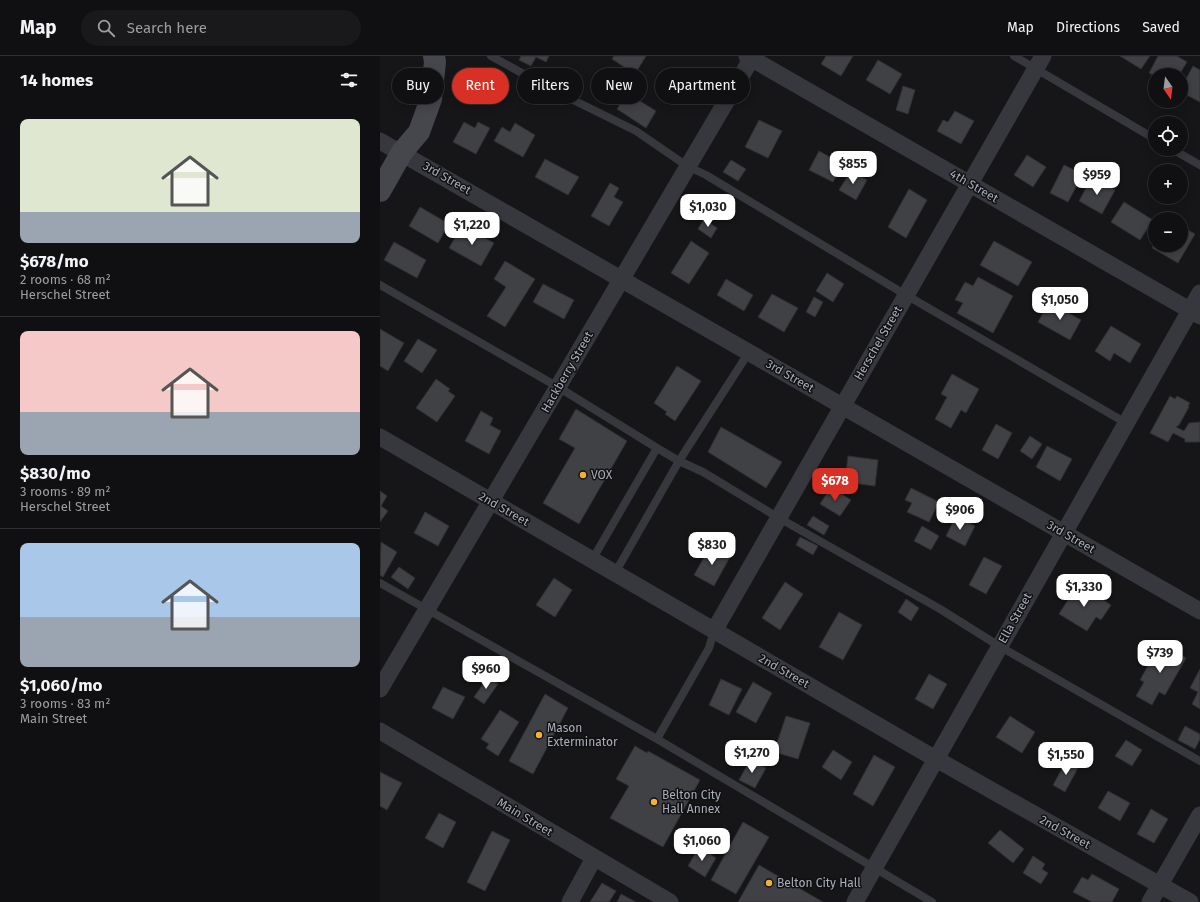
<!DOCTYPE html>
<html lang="en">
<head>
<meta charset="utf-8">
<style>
	body { margin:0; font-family:"Fira Sans",sans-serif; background:#19191b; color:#f1f3f6; height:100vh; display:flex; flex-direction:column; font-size:15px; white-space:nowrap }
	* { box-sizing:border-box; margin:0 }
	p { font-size:13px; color:#9c9d9f }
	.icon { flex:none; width:22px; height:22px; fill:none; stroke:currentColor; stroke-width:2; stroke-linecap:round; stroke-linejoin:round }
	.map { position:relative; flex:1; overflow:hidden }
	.panel { display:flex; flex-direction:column; background:#101012; width:380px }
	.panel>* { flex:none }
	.hud { position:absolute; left:12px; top:12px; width:380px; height:36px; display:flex; gap:8px }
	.needle { width:26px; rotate:166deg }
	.tools { position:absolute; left:768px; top:12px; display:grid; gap:8px }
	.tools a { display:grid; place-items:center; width:40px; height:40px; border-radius:50%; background:#101012; box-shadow:0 2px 10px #0003,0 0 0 1px #303032; font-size:20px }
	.price { position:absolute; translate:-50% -34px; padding:0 9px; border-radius:8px; background:#fff; color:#222; font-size:13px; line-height:26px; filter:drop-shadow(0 1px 2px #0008) }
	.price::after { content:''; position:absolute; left:50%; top:24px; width:12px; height:9px; margin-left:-6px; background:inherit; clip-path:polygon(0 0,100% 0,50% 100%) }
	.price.selected { background:#d93025; color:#fff }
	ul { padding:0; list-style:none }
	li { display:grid; align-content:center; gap:8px; height:212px; padding:0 20px }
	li+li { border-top:1px solid #303032 }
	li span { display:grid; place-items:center; height:124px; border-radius:8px; color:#555 }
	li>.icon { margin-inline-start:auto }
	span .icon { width:72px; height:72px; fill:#fffc; stroke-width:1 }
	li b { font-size:17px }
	h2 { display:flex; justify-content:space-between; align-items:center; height:48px; padding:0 20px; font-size:17px }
	.chip { padding:0 14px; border-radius:18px; background:#101012; box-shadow:0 2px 10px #0003,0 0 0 1px #303032; font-size:14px; line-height:36px }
	.chip.selected { background:#d93025; color:#fff }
	header { display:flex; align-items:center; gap:24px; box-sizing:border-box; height:56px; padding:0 20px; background:#101012; border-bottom:1px solid #303032 }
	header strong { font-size:19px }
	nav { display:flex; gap:22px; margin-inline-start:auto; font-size:14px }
	.search { width:280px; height:36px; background:#19191b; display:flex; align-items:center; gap:10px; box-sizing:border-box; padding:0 14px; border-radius:22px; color:#9c9d9f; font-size:15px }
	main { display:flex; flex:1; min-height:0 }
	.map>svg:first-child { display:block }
	.building { fill:#404145; stroke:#303034 }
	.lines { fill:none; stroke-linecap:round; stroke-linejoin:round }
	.lane { stroke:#37383d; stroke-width:8 }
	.street { stroke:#37383d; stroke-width:17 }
	.secondary { stroke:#45474d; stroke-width:22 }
	.poi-dot { fill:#f2b134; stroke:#111113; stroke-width:1.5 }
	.labels { text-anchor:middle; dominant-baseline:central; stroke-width:3; stroke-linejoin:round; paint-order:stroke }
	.street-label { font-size:12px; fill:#a8adb8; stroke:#111113 }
	.poi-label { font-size:12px; fill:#a8adb8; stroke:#111113; text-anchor:start }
</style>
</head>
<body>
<header>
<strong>Map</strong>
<div class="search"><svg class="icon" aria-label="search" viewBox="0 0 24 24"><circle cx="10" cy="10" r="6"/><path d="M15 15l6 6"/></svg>Search here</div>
<nav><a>Map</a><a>Directions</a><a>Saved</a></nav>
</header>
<main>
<section class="panel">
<h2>14 homes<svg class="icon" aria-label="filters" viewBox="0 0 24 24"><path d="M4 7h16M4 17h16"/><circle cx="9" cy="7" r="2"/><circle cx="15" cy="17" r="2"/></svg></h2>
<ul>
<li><span style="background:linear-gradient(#dfe7d0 75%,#9aa5b1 0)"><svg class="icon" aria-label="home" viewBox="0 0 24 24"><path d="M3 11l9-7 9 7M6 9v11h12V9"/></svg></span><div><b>$678/mo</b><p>2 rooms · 68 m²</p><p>Herschel Street</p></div></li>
<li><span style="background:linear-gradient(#f6c9c9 65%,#9aa5b1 0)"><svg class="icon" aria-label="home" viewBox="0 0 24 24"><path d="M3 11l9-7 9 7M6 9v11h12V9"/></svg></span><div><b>$830/mo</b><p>3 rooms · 89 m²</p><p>Herschel Street</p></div></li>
<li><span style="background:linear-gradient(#a9c7e8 60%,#9aa5b1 0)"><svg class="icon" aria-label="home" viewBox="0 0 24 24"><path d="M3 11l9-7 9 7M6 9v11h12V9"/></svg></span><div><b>$1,060/mo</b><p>3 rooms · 83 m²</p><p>Main Street</p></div></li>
</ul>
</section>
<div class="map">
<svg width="820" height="846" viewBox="0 0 820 846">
	<rect width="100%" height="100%" fill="#161618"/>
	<path class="building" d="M141 0H169L166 6 156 1 151 10 139 4Z
		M234 0H266L255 18 232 3Z
		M446 0H473L461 20 441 8Z
		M740 0H770L761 13Z
		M778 0H797L807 6 799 19H775V20L769 17Z
		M498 4 522 18 510 38 486 24Z
		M813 10 820 14V46L801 36V32Z
		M523 30 535 34 528 58 516 54Z
		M247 37 276 55 266 72 237 53Z
		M575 55 594 65 581 88 557 75 563 64 568 66Z
		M379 64 402 75 388 102 365 91Z
		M84 66 95 72 98 66 110 72 96 98 73 86Z
		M135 67 155 79 143 101 114 85 122 71 130 76Z
		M439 95 463 108 453 126 429 114Z
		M647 99 666 111 653 131 634 119Z
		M165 103 199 121 188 139 155 121Z
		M351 104 366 113 358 125 343 116Z
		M684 109 703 118 688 146 670 137Z
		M471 115 487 124 476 144 459 134Z
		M712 121 735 134 722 158 699 145Z
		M230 127 239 132 234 141 243 146 229 170 211 160Z
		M529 133 547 144 526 182 508 171Z
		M744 146 773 164 760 184 731 166Z
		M40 151 69 168 58 187 29 170Z
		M324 163 337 172 331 182 318 173Z
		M82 169 114 187 101 210 69 192Z
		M801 170 815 178 798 207 772 192 775 187V189H801Z
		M311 185 329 197 309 228 291 217Z
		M614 185 652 206 638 230 600 209Z
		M14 186 46 204 37 222 4 204Z
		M125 205 155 223 125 271 107 260 126 231 114 223Z
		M447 217 464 228 453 246 436 235Z
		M598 221 633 240 613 277 577 257 583 247 575 244 585 226 593 230Z
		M346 223 373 239 364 255 337 239Z
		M163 228 194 244 184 263 153 246Z
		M392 238 418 252 404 276 378 261Z
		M434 241 443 246 435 261 426 256Z
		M669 246 701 264 690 284 658 266Z
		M731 270 761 288 750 307 734 297 730 305 715 295Z
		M0 273 24 287 8 315 0 310Z
		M38 283 57 294 42 317 24 305Z
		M297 310 321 325 295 365 285 358 287 356 274 347Z
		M572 318 599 333 586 357 581 354 571 372 555 363 567 341 561 338Z
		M56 323 70 333 68 335 75 340 57 366 36 352Z
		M790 340 795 343 797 340 810 347 808 350 809 351 799 369 796 371 804 375 809 367 820 366V386H805V383L793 377 788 386 770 377Z
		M196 353 247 385 199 468 163 447 195 392 179 383Z
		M101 355 113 362 110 369 121 375 109 398 85 385Z
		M616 368 632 377 618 403 602 394Z
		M341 371 402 406 386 432 328 396Z
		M650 380 662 388 652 403 640 395Z
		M667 390 692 403 680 425 656 411Z
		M468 400 498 404 495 430 465 426Z
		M451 431 471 444 460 460 440 448Z
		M531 432 559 446 549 466 527 456 532 447 525 444Z
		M0 435 7 440 1 450 8 455 0 466Z
		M45 456 69 470 58 490 34 477Z
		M433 460 449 470 444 479 427 469Z
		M576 460 595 470 585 490 566 480Z
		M542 470 559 480 551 494 534 485Z
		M420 481 438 490 433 499 416 489Z
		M1 486 17 496 3 521 0 519Z
		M330 491 350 501 334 530 314 519Z
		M604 501 622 510 606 538 589 529Z
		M19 511 35 522 28 533 11 521Z
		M174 522 192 534 175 561 156 549Z
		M405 526 423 538 400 574 382 562Z
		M698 528 731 549 721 564 716 561 707 575 679 558Z
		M526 543 539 552 531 565 518 556Z
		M459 556 482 569 463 604 439 591Z
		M780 588 806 602 785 639 779 636 772 649 756 640 764 626 760 624Z
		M820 613V653L812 648 818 636 810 632Z
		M549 618 567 628 553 653 535 643Z
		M108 621 118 628 104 648 94 641Z
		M341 623 362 633 349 659 329 649Z
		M373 626 392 637 376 667 356 656Z
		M63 631 85 641 73 663 52 652Z
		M165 638 188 652 153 718 129 705Z
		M120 654 139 666 118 700 106 692 109 688 101 683Z
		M406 660 430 667 418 703 394 696Z
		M630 660 655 676 642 697 616 681Z
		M805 670 820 678V683L815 693 798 684Z
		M746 684 762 694 752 710 735 700Z
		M255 690 267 697 268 695 320 724 283 791 230 762 249 730 236 723Z
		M453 694 472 706 461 724 442 711Z
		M494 699 515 711 493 750 473 738Z
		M370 704 386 712 375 732 359 724Z
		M687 704 699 710 685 736 673 729Z
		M0 716 22 727 7 754 0 750Z
		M728 735 750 747 740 765 718 752Z
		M771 753 788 763 774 787 757 778Z
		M59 757 76 766 63 792 45 782Z
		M363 766 389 781 356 838 331 824Z
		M620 774 644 793 633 807 608 787Z
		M112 775 130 784 105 835 87 826Z
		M319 791 336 802 325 821 308 810Z
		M653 800 665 808 662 813 668 817 661 828 643 817Z
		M379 809 443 846H358Z
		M712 818 739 833 732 846H712L693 836 702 821 708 824Z
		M222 827 236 835 229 846H210Z
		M241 838 256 846H237Z"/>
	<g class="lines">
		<path class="lane" d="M111 0 171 33 256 75 307 110 326 119 526 239 746 367
			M634 0 775 83
			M792 93 820 109
			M0 229 178 331 277 392
			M369 296 299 405 323 416 399 462 560 553 619 590 820 705
			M212 504 277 392 299 405 235 517
			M0 527 277 683 552 846
			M277 683 329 592 334 575"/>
		<path class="street" d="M367 0 820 260
			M0 85 820 555
			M0 381 556 703 810 846
			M334 575 663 0
			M0 633 373 0
			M0 675 290 846
			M190 846 214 802
			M475 846 820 237
			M770 846 820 759"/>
		<path class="secondary" d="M0 135 22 96 39 76 51 43 55 6 54 0"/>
	</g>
	<g class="poi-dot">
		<circle cx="203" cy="419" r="4"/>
		<circle cx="159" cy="679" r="4"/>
		<circle cx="274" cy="746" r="4"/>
		<circle cx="389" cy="827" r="4"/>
	</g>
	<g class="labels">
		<g class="street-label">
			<text transform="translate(67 122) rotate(30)">3rd Street</text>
			<text transform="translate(594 130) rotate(30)">4th Street</text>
			<text transform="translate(498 287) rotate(-60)">Herschel Street</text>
			<text transform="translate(187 316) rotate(-60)">Hackberry Street</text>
			<text transform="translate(410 320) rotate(30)">3rd Street</text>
			<text transform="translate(124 453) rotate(30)">2nd Street</text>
			<text transform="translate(691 481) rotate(30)">3rd Street</text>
			<text transform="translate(635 562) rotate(-61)">Ella Street</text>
			<text transform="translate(404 615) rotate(30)">2nd Street</text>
			<text transform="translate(145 761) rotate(31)">Main Street</text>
			<text transform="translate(685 776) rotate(29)">2nd Street</text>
		</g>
		<g class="poi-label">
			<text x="211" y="419">VOX</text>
			<text x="167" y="672">Mason<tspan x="167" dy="14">Exterminator</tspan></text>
			<text x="282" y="739">Belton City<tspan x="282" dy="14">Hall Annex</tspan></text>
			<text x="397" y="827">Belton City Hall</text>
		</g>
	</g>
</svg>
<div class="tools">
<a><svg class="needle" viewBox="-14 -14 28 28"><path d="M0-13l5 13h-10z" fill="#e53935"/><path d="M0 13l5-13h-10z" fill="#9c9d9f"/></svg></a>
<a><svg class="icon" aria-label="locate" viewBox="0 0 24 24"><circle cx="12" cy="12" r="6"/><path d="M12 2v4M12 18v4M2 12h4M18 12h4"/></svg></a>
<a>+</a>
<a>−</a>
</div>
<b class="price" style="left:473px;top:129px">$855</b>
<b class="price" style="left:717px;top:140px">$959</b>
<b class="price" style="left:328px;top:172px">$1,030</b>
<b class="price" style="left:92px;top:190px">$1,220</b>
<b class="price" style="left:680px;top:265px">$1,050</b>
<b class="price selected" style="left:455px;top:446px">$678</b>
<b class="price" style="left:580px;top:475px">$906</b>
<b class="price" style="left:332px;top:510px">$830</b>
<b class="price" style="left:704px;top:552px">$1,330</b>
<b class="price" style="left:780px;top:618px">$739</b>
<b class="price" style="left:106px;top:634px">$960</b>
<b class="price" style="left:372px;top:718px">$1,270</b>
<b class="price" style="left:686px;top:720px">$1,550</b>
<b class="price" style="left:322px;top:806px">$1,060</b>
<div class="hud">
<a class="chip">Buy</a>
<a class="chip selected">Rent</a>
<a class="chip">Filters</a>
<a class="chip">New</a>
<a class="chip">Apartment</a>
</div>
</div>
</main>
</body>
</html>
